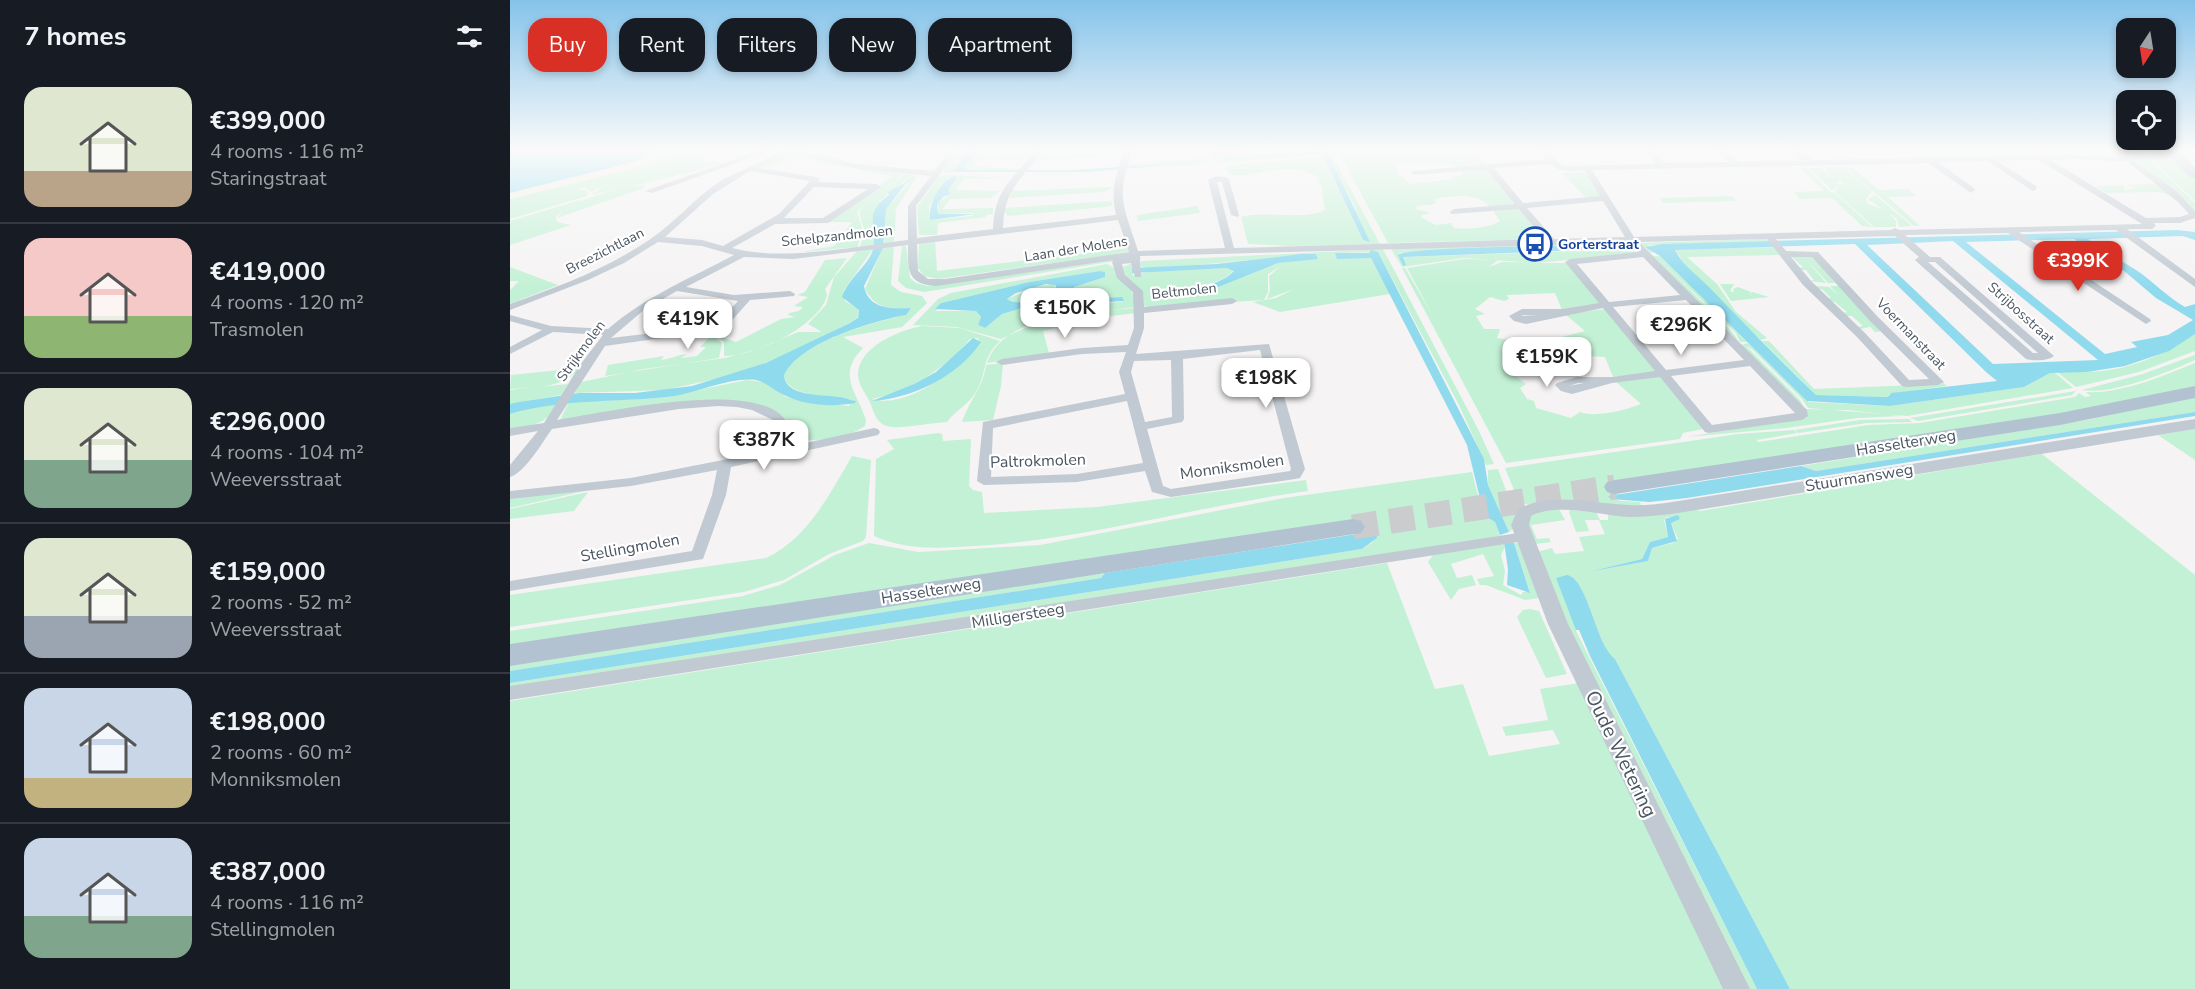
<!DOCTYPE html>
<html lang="en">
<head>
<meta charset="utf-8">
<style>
	body { margin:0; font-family:"Nunito Sans",sans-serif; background:#242831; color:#f1f3f6; height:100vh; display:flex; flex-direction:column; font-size:22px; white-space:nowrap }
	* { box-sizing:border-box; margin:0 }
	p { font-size:20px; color:#9ea1a6 }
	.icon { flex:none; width:33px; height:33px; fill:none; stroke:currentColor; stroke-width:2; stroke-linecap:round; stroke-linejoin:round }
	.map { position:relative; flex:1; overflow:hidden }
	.drawer { display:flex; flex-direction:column; background:#171b24; width:510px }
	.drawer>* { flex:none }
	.hud { position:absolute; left:18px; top:18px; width:570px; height:54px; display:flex; gap:12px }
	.needle { width:39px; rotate:192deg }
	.fabs { position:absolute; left:1606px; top:18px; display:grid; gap:12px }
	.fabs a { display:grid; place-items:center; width:60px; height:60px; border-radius:12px; background:#171b24; box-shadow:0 3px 9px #0003; font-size:30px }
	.price { position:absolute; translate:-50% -51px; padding:0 14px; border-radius:12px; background:#fff; color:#222; font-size:20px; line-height:39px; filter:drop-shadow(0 2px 3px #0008) }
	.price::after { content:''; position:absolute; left:50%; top:36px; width:18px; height:14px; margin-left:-9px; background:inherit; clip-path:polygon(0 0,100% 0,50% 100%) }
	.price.selected { background:#d93025; color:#fff }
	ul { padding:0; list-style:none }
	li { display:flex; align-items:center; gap:18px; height:150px; padding:0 24px }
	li+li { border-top:2px solid #363941 }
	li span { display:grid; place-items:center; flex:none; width:168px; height:120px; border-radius:18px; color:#555 }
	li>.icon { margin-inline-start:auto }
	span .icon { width:72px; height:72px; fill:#fffc; stroke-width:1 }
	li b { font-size:26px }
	h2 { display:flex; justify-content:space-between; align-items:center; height:72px; padding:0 24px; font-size:26px }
	.pill { padding:0 21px; border-radius:18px; background:#171b24; box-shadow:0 3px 9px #0003; font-size:21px; line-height:54px }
	.pill.selected { background:#d93025; color:#fff }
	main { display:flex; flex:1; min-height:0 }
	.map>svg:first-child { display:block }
	.green { fill:#c3f1d5; fill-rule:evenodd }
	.sand { fill:#f5f0e5 }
	.water { fill:#90daee; fill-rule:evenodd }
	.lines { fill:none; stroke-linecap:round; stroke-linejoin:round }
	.primary-tunnel { stroke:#caccce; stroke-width:25; stroke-dasharray:25 12; stroke-linecap:butt }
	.minor { fill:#c1cad2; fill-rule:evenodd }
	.tertiary { fill:#c1cad2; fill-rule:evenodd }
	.primary { fill:#b3c2d1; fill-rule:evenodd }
	.labels { text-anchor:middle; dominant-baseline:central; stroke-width:4.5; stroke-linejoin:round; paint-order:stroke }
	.far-street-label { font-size:14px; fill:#4a5661; stroke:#fff }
	.far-transit-label { font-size:14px; font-weight:bold; fill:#164399; stroke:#fff; text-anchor:start }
	.street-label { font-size:16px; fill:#4a5661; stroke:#fff }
	.near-street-label { font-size:20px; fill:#4a5661; stroke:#fff }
</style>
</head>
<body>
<main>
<section class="drawer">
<h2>7 homes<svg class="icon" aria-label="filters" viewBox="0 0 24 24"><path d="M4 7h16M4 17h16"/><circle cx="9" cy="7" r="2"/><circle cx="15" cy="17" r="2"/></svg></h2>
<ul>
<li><span style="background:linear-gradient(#dfe7d0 70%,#b9a48a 0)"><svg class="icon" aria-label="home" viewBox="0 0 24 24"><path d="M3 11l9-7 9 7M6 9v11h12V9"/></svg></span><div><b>€399,000</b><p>4 rooms · 116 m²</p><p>Staringstraat</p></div></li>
<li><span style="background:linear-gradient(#f6c9c9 65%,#8fb573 0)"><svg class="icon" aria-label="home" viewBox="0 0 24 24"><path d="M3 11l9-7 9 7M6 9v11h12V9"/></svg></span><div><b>€419,000</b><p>4 rooms · 120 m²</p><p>Trasmolen</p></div></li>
<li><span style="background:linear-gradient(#dfe7d0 60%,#7fa58c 0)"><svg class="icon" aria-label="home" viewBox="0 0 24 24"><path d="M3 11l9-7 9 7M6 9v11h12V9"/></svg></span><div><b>€296,000</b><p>4 rooms · 104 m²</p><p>Weeversstraat</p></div></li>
<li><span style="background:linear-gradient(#dfe7d0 65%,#9aa5b1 0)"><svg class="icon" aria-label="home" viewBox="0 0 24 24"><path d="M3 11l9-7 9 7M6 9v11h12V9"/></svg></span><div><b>€159,000</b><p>2 rooms · 52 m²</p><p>Weeversstraat</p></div></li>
<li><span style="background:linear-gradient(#c9d6e8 75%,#c2b280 0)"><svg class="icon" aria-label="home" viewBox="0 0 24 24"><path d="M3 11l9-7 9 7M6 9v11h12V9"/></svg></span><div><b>€198,000</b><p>2 rooms · 60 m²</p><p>Monniksmolen</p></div></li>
<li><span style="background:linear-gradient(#c9d6e8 65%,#7fa58c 0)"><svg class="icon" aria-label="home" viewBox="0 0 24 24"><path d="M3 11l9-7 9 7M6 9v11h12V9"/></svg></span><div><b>€387,000</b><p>4 rooms · 116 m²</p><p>Stellingmolen</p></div></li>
</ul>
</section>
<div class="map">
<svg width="1685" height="989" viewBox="0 0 1685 989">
	<rect width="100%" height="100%" fill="#f5f3f3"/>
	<path class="green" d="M176 149H209L191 160 216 163 242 149H259C198 170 141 181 81 195L94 186 81 192 76 188 68 189 78 191 77 196 0 219V199L129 167Z
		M449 149H459L443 171 445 173 504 174 437 173 432 172Z
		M468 149H478L475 154 522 155 512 160 470 159 462 166 510 169 508 171 455 169V165L467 156Z
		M730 149H807L725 158 722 155 711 159 812 154 702 164 707 155Z
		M902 149H962L976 166 947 168 943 163 885 164 888 174 900 184 944 179 943 176 953 175 949 170 977 168 1008 204 980 207C967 192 947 196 928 198L925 200 926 204 907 206 906 209 921 213 912 215V218L926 225 941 223 944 228C957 230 979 228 990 221L982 209 1010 207 1035 239 878 243 830 155Z
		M1612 149H1629L1685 203V212Z
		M1631 149H1654L1685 178V201Z
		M615 151 606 157 529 160 531 158H526L530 155Z
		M285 154 343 167 394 173 374 191 396 173 407 176 386 209 384 241 374 243 376 209 399 183 394 181 370 201 364 244 350 247 355 231 349 213 353 206 364 196 347 212 353 231 347 247 292 252 324 246 342 222H318L383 176 291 159C275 159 264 171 248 168L275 155Z
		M818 156H823L870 244 779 246 738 244 731 217C756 210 792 221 815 210L811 185 807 180 810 178C773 158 754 178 720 175L716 166 813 157 853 240 857 241 844 206Z
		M702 157 697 164 613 170 693 163 614 167 615 165Z
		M1317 167H1333L1362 192 1356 199 1358 204 1372 209 1358 199 1365 195 1402 226 1389 227 1387 219 1380 214 1386 221V227H1364L1325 192 1332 182 1328 181 1329 186 1322 190 1298 168H1311L1323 179 1316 171Z
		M1334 167 1343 168 1369 190 1398 189 1406 196 1378 197 1410 226H1404Z
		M1297 168 1321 193 1324 192 1362 227 1352 226 1322 198 1290 199 1284 192 1314 191 1291 169Z
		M1052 173H1075L1090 196 1076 198Z
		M435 175 500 178 454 179 445 190 490 191 480 198 440 199 433 209 483 208V214L476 215V217L428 223 427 235H409L407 207 428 177ZM438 178H447L438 190 441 194 428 203V214L465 213 461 216 420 220 419 206Z
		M1645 184 1661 195 1648 192 1596 193 1585 186 1613 185 1615 190 1628 188 1616 185Z
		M133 185 134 188 47 218C58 201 114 185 133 185Z
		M602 187 595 192 499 198 501 194H496L498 191Z
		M1222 196 1226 201 1153 203 1150 198Z
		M74 199 46 216 47 222 61 225 0 245V221Z
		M601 201 603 205 596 207 497 216 496 213H491L493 208Z
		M688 206 690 213 628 221 627 215Z
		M425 239 427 271 619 248V251L600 255 428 279 414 276 408 268 409 243Z
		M1256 239 1259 241 1138 245 1146 252 1138 253 1139 251 1129 243Z
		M1118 243 1126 253 1027 263 954 258 892 267 881 249ZM1102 245 1116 246 1118 249 893 257 895 266 889 253Z
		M384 246 381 285 391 292 412 296 417 303 392 327 333 337 353 348C326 375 347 392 356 420L355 426C336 439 305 443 286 438L281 424 270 414 234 402 50 420 59 402 148 398 237 380 253 382 276 397 288 400 339 406 341 402 338 399C322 398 277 396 274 376 285 347 340 330 368 322 380 318 394 318 401 308 379 309 366 309 355 289L373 247Z
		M392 246H396L400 278 406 283 418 286 600 259H618L414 292 396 288 388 281Z
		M1264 247 1270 255 1177 257 1207 284 1226 312 1257 338 1251 340 1214 305 1198 286 1179 271 1165 249Z
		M363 249 334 290 335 301 349 309 347 319 274 356 225 375 154 390 65 393 71 382 134 369 215 358 248 349 288 332H312L298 324 316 305 324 277 347 251Z
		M873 249 968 429 984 464 976 465 949 405 868 252 825 253 861 258 880 294 770 312 743 302 766 298 784 289 757 299 760 290 759 276 770 267 758 274V292L754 300 638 307 634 306C633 288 615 284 613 267L623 263V276L640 271 717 268 724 270C705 291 669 285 645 294L646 298H653L701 290 768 263 808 258 806 254H801C744 258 689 267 632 267L630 264 632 261Z
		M1143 256H1150L1237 342H1230L1226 333 1150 260 1224 334 1228 341Z
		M1281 256 1305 257 1325 283H1318L1296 259 1316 283 1299 281 1304 280 1296 270H1290L1288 268 1293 267Z
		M337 258 315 289 317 295C311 325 244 357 214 356V342L208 336 226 342 271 319 285 317 278 315 279 313 289 311 293 307 284 306 298 297 287 295 295 292 315 260Z
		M954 259 988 260 979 267 992 262 1057 263 1092 305 1052 310 1045 293 997 295 999 299 994 301 980 297 965 309 975 314 966 316 974 329H990L987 338 1018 343 1020 341 1044 339 1075 331 1055 314 1096 309 1149 372 1103 377 1095 357 1075 356 1039 359 1037 364 1022 361 1005 376 1016 384 1010 388 1017 399 1024 401 1026 408 1061 418 1070 412C1086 418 1116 410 1131 404L1106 382 1152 376 1193 429 1173 433 1170 439 996 463 892 268H895L924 318 897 268Z
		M597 264C613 271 624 290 626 307L540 317 491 339 447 327 403 325 428 299 441 293ZM590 271 595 272V277L564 287 560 295 569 299 612 297 613 302 515 307 492 314 475 328 468 325 471 317 466 311H426L431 303 519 282Z
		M0 267 48 285 0 304V290L9 281H0Z
		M542 284 546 285C540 298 508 308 497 299L525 287Z
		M1210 284H1224L1220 291 1232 296 1224 293 1223 289 1228 287 1241 292 1239 296 1242 292 1259 297 1221 301Z
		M1306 286 1319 287 1328 295 1320 286H1329L1372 331 1365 332 1332 297 1360 327 1350 329 1347 327 1353 326 1342 316H1335L1332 313 1337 312 1325 302H1319L1316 299 1321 298 1312 289H1306Z
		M626 308V313L585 318 533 331 539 353 477 363C493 313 583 312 626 308Z
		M412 326 450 328 490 341C470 360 478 372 466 392 459 404 445 411 437 422 420 423 396 428 381 427 368 425 365 416 361 405 358 396 349 387 348 376 347 347 390 330 412 326ZM468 338 469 345C449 369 396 410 362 399 402 390 434 369 460 339Z
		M1685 334V351L1629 372 1566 387 1547 372C1564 371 1581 373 1599 370 1630 366 1658 351 1685 334Z
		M202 335 212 343 209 358 95 376 98 365 154 356 151 360C161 359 167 355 177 354L171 358 187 356 196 347H190Z
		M1252 341H1259L1304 389 1432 384 1429 379 1437 386 1379 394V397L1306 395Z
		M1238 343 1299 402 1380 406 1514 387 1540 373 1544 372 1563 388 1397 416 1298 408 1292 399 1242 349 1236 346 1290 400 1294 408 1231 345Z
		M1685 355V360C1656 373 1603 395 1572 390L1633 374Z
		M493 363 491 386 483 420 452 422C459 401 473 388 476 365Z
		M1685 363V387L1602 407 1102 481 1110 494 1098 496 1111 501 1130 502 1132 508 1013 504 1009 502 995 468 1228 434 1284 430 1287 433 1247 440 1248 442 1359 425 1410 423 1565 397 1569 393 1575 397 1581 396 1576 392C1611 394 1653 376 1685 363Z
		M69 368C56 388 21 388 0 389L1 375Z
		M58 384 51 395 0 404V390Z
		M1566 391 1562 395 1408 421 1400 418Z
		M1685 396V412L1306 471 1291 466 1577 420Z
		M41 404H46L44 407H48C34 424 22 426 0 430V414Z
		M1293 409 1338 410 1390 416 1347 418 1276 428 1176 437 1294 418 1298 415Z
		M1399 419 1402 422 1357 423 1288 433 1285 430 1350 420Z
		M1685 429V460L1648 435Z
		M428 433 432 434 433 441 461 439 459 486 463 490 472 492 474 513 587 507 796 480 798 491C687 506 579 539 466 546 430 548 398 551 364 536L366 459 384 449 377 440Z
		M1532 454 1685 575V989H1280L1105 659 1098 653 1064 578 1066 631 1247 989H1234L1088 698 1027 552 1042 548 1045 554 1074 551 1069 537 1095 534 1089 520H1075L1079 531 1066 532 1059 512 1060 510 1086 512 1090 520H1098V514L1186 509 1190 511ZM1157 517 1170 519 1161 523 1168 539 1163 543 1142 548 1138 561 1078 572 1132 559 1140 542 1158 537 1154 520Z
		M342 456 361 460 356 537 353 541 319 554 274 580 234 592 0 627V595L256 558C297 539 320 494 342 456Z
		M988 469 1006 517 1003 529 999 532 978 485V470Z
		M962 472 969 500 985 522 990 536 0 690V683L852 549 863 542 866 531 845 535 840 520 0 649V631L233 596 270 585 325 555 359 543 408 552 530 545 774 498Z
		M79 490 0 508V498Z
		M78 492 64 511 0 519V509Z
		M1049 509 1055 520 1021 525 1027 539 1039 538 1041 542 1025 544 1016 519 1021 513Z
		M994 541 995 547 991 555 995 571 993 585 1011 595 1013 592H1020L1004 543 1011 544 1029 598 1015 600 976 585H970L967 579 984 576 973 554 941 564 947 578 962 575 966 585 949 589 941 600 918 562 923 555Z
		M877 563 925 689 953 684 979 756 1050 744 1043 730 996 736 992 727 1038 720 1030 689 1070 683 1216 989H0V701Z
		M595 573 591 578 0 671V662Z
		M1020 609 1029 611 1057 674 1036 678 1007 617 1013 610Z"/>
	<path class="sand" d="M154 149H176L129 167 0 199 2 192 123 162Z"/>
	<path class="water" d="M0 149H154L123 162 0 193Z
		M459 149H468L466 156 455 165 454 168 459 170H560L694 162 578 172H443Z
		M816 149 860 242 853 240 812 154 711 160 721 154 725 158Z
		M445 176 447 178 438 190 441 194 433 197 427 205 428 214H465L420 220C418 205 430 180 445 176Z
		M398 181 376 209 373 248 354 286C358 309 381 309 401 308L396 315C363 321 287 343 274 376 277 400 322 393 338 399 340 400 343 401 346 401L345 403C323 407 296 406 274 395 264 391 256 382 246 380 220 377 190 392 164 396 109 403 54 398 0 414V404L9 402 69 393H125L182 386 256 363 340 323 348 318 349 310 332 297C338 278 360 264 363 249 368 224 352 214 379 195L378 192Z
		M1667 230 1685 232V240L1673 236 1578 239C1593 251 1609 259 1626 270 1643 281 1657 297 1675 307L1685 304V334L1659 351 1615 366 1577 372 1540 373 1514 387 1380 406 1297 401 1150 256 1135 247 1152 244ZM1564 239 1613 270 1646 298 1683 320 1658 335 1621 342 1627 347 1595 354 1456 242ZM1443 241 1588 360 1483 364 1357 245ZM1345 244 1476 372 1487 381 1381 393 1378 397 1306 395C1269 360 1234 323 1199 287 1186 274 1174 267 1165 250Z
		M1102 245 1122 248 893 257 896 265 893 266 888 255C896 246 1075 246 1102 245Z
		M861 250 868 252 974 459 978 485 999 532 990 535 985 522 974 515 957 445 861 258 827 259 825 253H859Z
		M791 254H806L808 259 768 263 701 290 646 298 645 294C669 286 705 291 724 271L717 268 622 273V268L706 264Z
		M590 271 595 272V277L564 287 560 295 569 299 612 297 614 301 515 307 492 314 475 328 468 325 471 317 466 311 425 309 431 303 519 282ZM536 284 546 285V287C535 297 509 308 497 299L506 293Z
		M463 338 471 342C448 377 400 399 362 401L404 384 426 372Z
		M1685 412V416L1177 498 1139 502 1101 499 1098 496 1291 466 1306 471Z
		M1168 515 1170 519 1161 523 1167 541 1142 548 1138 561 1078 572 1132 559 1140 542 1158 537 1155 519Z
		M866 531 867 538 852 549 0 683V671L591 578 595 573Z
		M994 541 1004 543 1020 593 997 585 998 570Z
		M1057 575C1078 579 1085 643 1105 659L1280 989H1247L1080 656 1069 630H1066L1046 578Z"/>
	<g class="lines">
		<path class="primary-tunnel" d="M843 527 1105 487"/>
		<path class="minor" d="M254 149H267L142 193 135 191Z
			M274 149H290L346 164 424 171 441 149H449L406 206 407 238 483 229C485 187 503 180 526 149H534C512 180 494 188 493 228L606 215C600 190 606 172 616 149H624C604 196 614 206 628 251L715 248 698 180C702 176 714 175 719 179L729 215 728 217 721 215 712 182H707L724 248 1034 239 1009 209 941 214 940 212 944 209 1005 204 976 169 904 175 900 173 904 171 1036 159 1027 149H1036L1050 164 1055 166 1146 164 1135 149H1143L1154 163 1219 162 1203 149H1212L1229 162 1293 161 1277 149H1287L1303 160 1567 155 1620 158 1666 191 1685 211V218L1670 223H1644L1646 226 1642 229H1617L1685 279V287L1606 230 1509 232 1640 319 1641 321 1636 324 1498 233 1395 235 1420 257H1430L1544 356C1538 361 1524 361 1516 359L1407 262 1405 260 1409 257 1385 236 1266 239 1276 251 1308 252 1368 317 1434 382 1428 385 1396 387 1392 386 1347 337 1293 285 1257 239 1129 242 1297 410 1298 416 1292 420 1199 433 1195 432 1150 377 1102 383 1062 394 1051 391 1045 385 1047 383 1067 377H1102L1145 371 1093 308 1016 324 1004 321 999 316 1012 309H1053L1089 303 1055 262 1060 259 1128 252 1119 243 630 256 631 277H625L621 263 612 264 615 275 633 291 634 307 722 298 727 301 722 304 634 313V328L626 354 759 344 795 469 790 478 785 479 661 497 642 492 635 471 567 482 474 485 467 481 473 422 615 394 609 372 616 352 572 354 492 365 486 362 492 359 572 348 618 345 624 328 623 292 607 278 602 262 604 260 426 286C396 284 398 269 398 245L283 259 234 257 176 287 224 295 280 291 285 294 284 296 240 300 224 318 199 337 152 338 95 346 47 420C98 412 229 382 270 414 280 422 283 435 291 444L364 428 368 429 370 432 368 435 221 467 216 495 193 559 0 591V581L182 551 202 495 207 470 121 486 0 499V491L121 478 279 447 263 420 242 410 227 407 208 406 169 409 42 429C33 441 15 473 0 477V465L28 431 0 436V428L34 423 70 365 93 335 43 332 0 354V347L32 330 0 321V315L41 326 98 329C136 296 181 278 224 255L192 246 148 242 114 263 78 280 0 310V304C50 286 102 267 146 235 168 219 186 197 209 182 222 174 269 155 274 149ZM282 153 346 168 421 176 398 206V240C346 246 272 262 222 248L265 224 318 223 371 187 367 184 308 182 310 179 306 177 248 168ZM1567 159 1618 162 1668 202 1679 214 1670 217 1636 218 1540 160ZM1529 160 1632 224 1389 230 1385 228 1381 230 1124 237 1082 170 1418 163 1461 193 1465 190 1464 188 1428 162 1477 161 1523 191 1526 190V186L1487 161ZM1040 164C1049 173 1063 170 1074 170L1090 196 1013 203 984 168ZM240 171 300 181 269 214 213 246 192 240 155 237 203 194ZM304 187 358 189 313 218H274ZM1093 201 1115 237 1044 239 1017 208ZM608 220 619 252 435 279H418L408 271 407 244ZM1133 257 1170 295 1099 302 1067 264ZM1281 257H1302L1360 321 1419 379 1399 380 1355 333 1301 281ZM1418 262H1425L1528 353H1523ZM167 291 228 301 216 314 192 332H152L101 338 135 309ZM1176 300 1234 360 1156 370 1103 307ZM1014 315H1028L1011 316ZM750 350 781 469 780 471 661 489 653 486 637 429 672 422 674 419 673 359ZM661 360 662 417 635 422 621 372 624 361ZM1240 366 1285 413 1202 425 1161 376ZM1068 383H1074L1059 386ZM617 401 633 463 567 474 481 477 483 428Z
			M731 149V154L708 156 704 159 699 154 703 152Z
			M1015 532 1022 537 1020 540 0 700V686Z"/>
		<path class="tertiary" d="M1685 419V429L1162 514C1148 515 1134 517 1120 517 1089 516 1050 502 1021 516L1019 525 1058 624 1240 989H1213L1038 624 1001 525 1008 509C1043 491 1082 504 1120 505 1134 506 1148 504 1162 502Z"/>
		<path class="primary" d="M1652 149H1666L1685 167V178L1680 177Z
			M1685 386V398L1550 425 1105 494 1097 492 1094 487 1097 482 1105 480 1550 413Z
			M843 519 851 521 855 527 851 533 0 666V644Z"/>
	</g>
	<linearGradient id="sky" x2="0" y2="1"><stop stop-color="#85c3ea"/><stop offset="0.52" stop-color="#fafafa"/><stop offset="1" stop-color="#fafafa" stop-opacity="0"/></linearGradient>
	<rect width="1685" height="288" fill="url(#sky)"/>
	<defs>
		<symbol id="bus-ring" viewBox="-11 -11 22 22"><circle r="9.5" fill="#fff" stroke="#1a4fb4" stroke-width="1.5"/><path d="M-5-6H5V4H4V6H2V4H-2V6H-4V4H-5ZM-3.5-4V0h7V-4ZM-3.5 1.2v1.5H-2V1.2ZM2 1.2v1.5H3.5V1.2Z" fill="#1a4fb4"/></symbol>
	</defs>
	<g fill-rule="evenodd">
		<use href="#bus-ring" x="1006" y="225" width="38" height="38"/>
	</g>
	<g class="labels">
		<g class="far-street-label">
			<text transform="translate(327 236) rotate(-6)">Schelpzandmolen</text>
			<text transform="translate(566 249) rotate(-9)">Laan der Molens</text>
			<text transform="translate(95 251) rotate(-27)">Breezichtlaan</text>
			<text transform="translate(674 291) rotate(-6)">Beltmolen</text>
			<text transform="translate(1511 313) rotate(42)">Strijbosstraat</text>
			<text transform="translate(1401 334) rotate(46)">Voermanstraat</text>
			<text transform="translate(71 351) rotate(-54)">Strijkmolen</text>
		</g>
		<g class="far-transit-label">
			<text x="1048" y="244">Gorterstraat</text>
		</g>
		<g class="street-label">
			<text transform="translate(1396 443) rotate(-9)">Hasselterweg</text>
			<text transform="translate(528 461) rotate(-2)">Paltrokmolen</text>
			<text transform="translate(722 467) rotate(-8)">Monniksmolen</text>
			<text transform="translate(1349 478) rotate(-9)">Stuurmansweg</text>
			<text transform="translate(120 548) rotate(-10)">Stellingmolen</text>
			<text transform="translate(421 591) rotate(-9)">Hasselterweg</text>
			<text transform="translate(508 616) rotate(-9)">Milligersteeg</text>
		</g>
		<g class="near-street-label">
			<text transform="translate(1111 754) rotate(64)">Oude Wetering</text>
		</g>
	</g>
</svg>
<div class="fabs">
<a><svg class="needle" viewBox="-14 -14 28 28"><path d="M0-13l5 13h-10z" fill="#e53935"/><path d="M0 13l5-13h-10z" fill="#9ea1a6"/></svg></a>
<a><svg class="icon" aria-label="locate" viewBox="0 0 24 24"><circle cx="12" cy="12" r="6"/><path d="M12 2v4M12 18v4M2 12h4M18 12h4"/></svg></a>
</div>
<b class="price selected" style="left:1568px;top:292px">€399K</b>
<b class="price" style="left:555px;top:339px">€150K</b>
<b class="price" style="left:178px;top:350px">€419K</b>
<b class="price" style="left:1171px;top:356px">€296K</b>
<b class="price" style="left:1037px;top:388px">€159K</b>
<b class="price" style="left:756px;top:409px">€198K</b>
<b class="price" style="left:254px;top:471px">€387K</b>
<div class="hud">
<a class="pill selected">Buy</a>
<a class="pill">Rent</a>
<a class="pill">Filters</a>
<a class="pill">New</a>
<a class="pill">Apartment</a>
</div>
</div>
</main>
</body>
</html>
